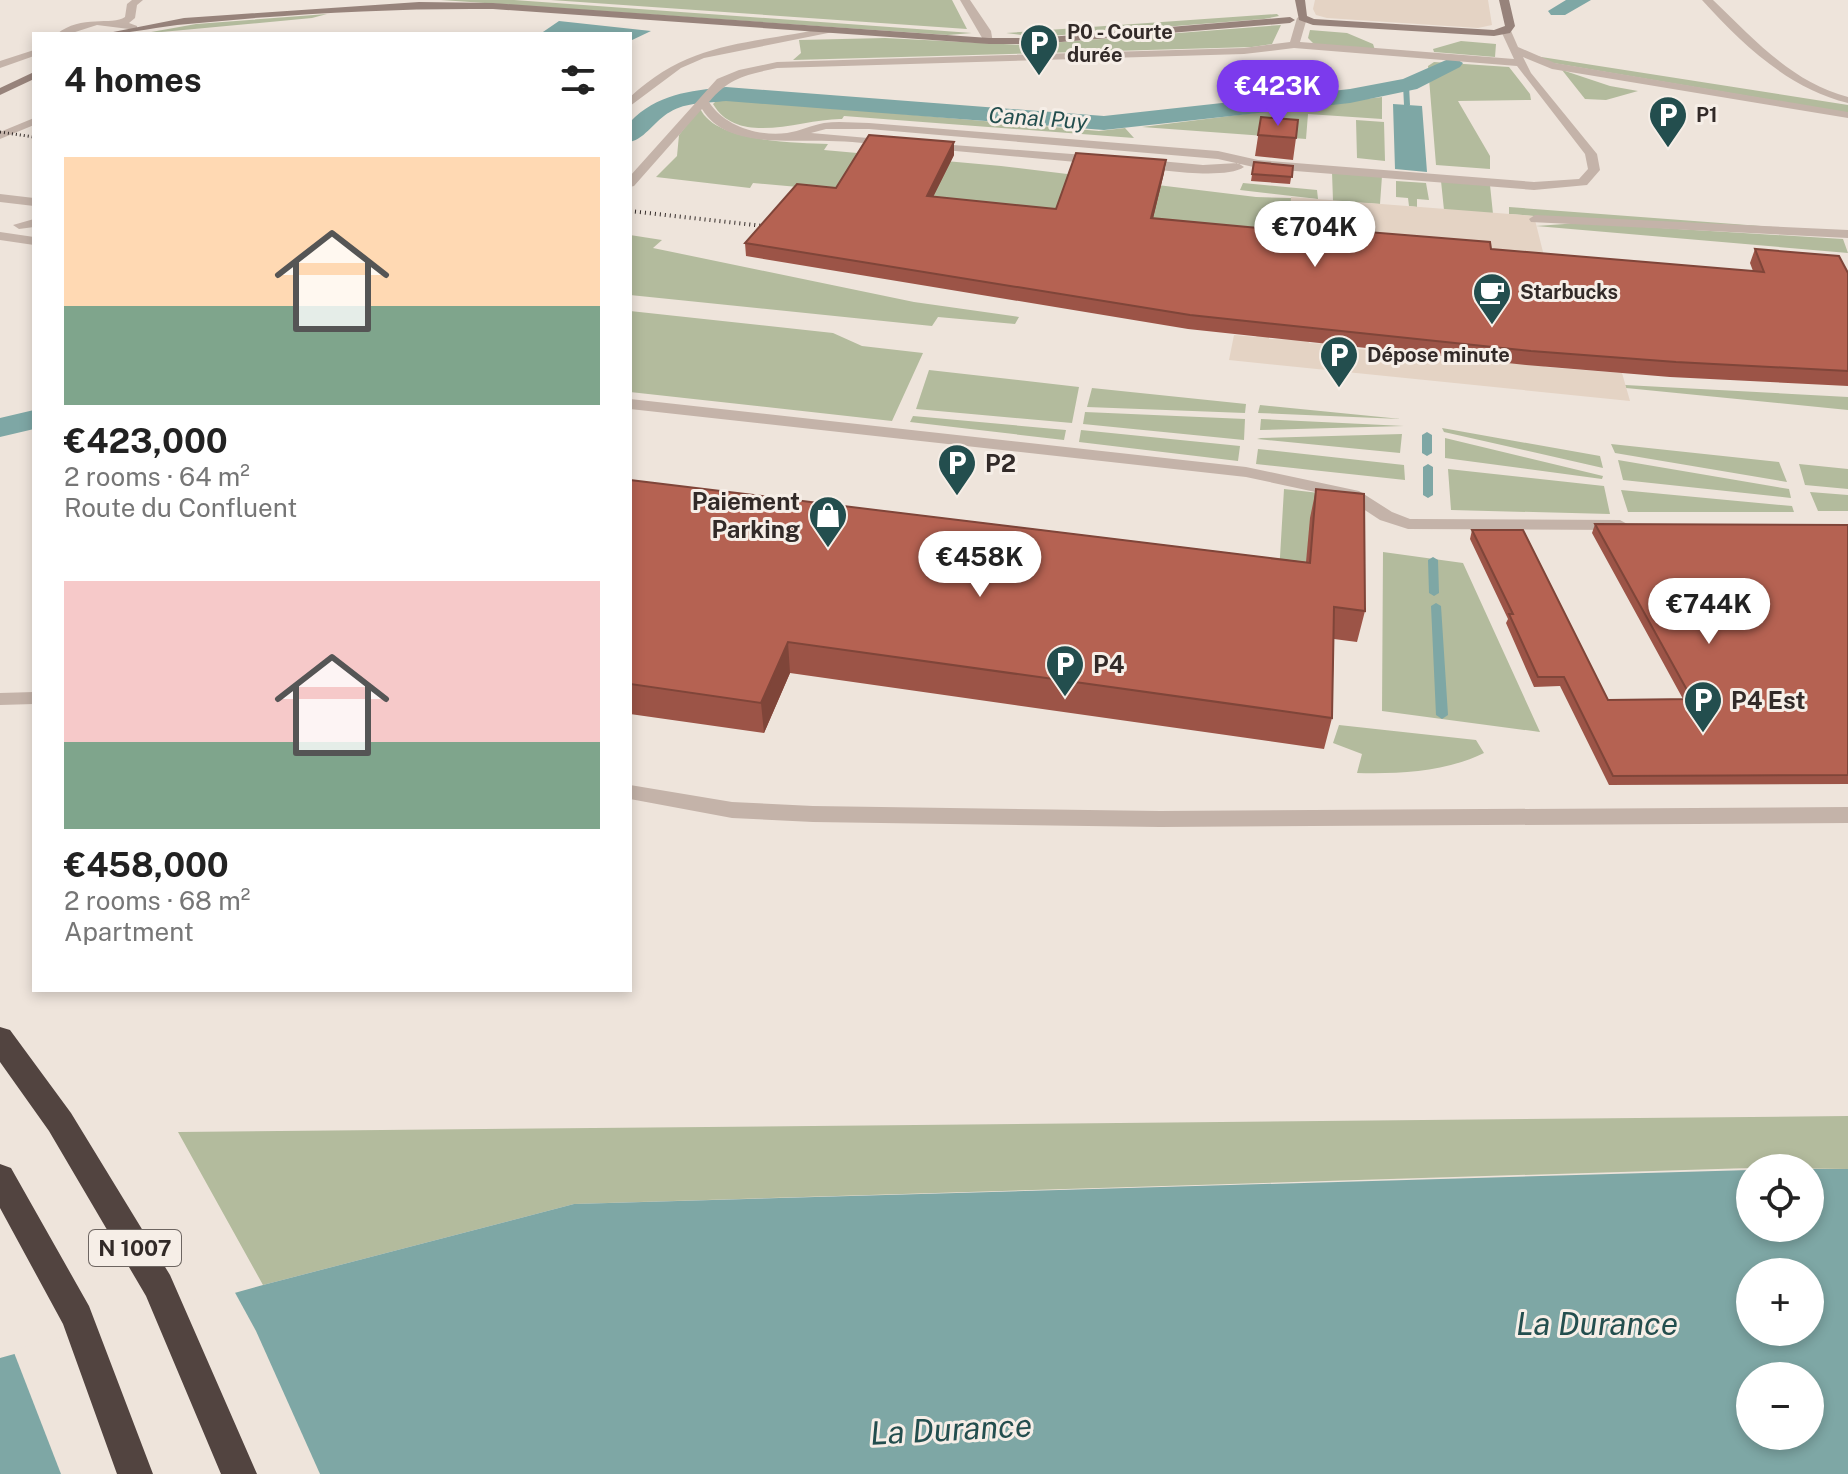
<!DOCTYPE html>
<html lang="en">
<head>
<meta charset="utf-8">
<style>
	body { margin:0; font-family:"Public Sans",sans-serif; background:#f6f6f6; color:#222; height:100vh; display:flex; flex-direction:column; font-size:30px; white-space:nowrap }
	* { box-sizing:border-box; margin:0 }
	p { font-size:26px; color:#767676 }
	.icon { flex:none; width:44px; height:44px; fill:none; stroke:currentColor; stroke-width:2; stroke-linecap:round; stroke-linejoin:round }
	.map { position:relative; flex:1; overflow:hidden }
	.drawer { position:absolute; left:32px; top:32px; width:600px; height:960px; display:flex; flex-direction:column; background:#fff; border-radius:0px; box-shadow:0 4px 12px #0003 }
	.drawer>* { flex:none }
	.controls { position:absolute; left:1736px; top:1154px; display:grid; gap:16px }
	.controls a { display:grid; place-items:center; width:88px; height:88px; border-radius:50%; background:#fff; box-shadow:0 4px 12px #0003; font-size:40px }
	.price { position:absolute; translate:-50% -68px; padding:0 18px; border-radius:28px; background:#fff; color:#222; font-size:26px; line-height:52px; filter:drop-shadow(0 2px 4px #0008) }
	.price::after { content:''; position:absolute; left:50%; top:48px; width:24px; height:18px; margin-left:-12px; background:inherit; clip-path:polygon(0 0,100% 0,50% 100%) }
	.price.on { background:#7c3aed; color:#fff }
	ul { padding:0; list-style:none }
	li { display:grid; align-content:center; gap:16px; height:424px; padding:0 32px }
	li span { display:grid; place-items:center; height:248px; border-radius:0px; color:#555 }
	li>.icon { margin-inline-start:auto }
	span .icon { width:144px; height:144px; fill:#fffc; stroke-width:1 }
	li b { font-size:34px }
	h2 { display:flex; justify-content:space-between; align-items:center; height:96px; padding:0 32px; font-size:34px }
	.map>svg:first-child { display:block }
	.green { fill:#b3bb9d }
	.plaza { fill:#e4d3c4 }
	.water { fill:#7ea7a5; fill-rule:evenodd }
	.pier { fill:#eee4db }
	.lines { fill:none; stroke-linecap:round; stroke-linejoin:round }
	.stream { fill:#7ea7a5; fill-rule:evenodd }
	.canal { fill:#7ea7a5; fill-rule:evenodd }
	.lane { fill:#c4b3a9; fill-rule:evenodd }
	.street { fill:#c4b3a9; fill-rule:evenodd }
	.secondary { fill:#97837b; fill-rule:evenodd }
	.highway { fill:#524440; fill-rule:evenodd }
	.rail-far1 { stroke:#322a28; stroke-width:3; stroke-dasharray:1 3; stroke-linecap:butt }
	.rail { stroke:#322a28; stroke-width:4; stroke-dasharray:1 4; stroke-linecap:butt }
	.wall { fill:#9c5447 }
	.shaded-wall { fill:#7f4539 }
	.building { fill:#b56252; stroke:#7f4539; stroke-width:2 }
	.labels { text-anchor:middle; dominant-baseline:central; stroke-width:6; stroke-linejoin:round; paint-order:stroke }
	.far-poi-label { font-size:20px; font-weight:bold; fill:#322a28; stroke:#f6eee7; text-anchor:start }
	.far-water-label { font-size:22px; font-style:italic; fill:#234e4e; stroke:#f6eee7 }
	.shield { fill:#f6eee7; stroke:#6d6561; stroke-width:2 }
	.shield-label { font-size:22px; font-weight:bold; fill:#322a28 }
	.poi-label { font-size:24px; font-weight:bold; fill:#322a28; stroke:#f6eee7; text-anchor:start }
	.near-water-label { font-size:32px; font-style:italic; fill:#234e4e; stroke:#f6eee7 }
</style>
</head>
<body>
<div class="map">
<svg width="1848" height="1474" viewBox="0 0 1848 1474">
	<rect width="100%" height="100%" fill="#eee4db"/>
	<path class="green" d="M441 0H514L972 33 948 35Z
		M551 0H952L967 29Z
		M327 14 312 18 140 34 196 24Z
		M1277 14 1279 16 1264 19 1037 37 1006 33Z
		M1281 25 1272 44 1252 47 793 60 801 53 799 40 885 38 1024 45Z
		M1310 30 1347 33 1373 44 1375 50 1314 44 1308 38Z
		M1461 41 1496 44 1495 57 1434 52 1433 49Z
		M1535 56 1848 105V113L1553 63Z
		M1434 62 1509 67 1530 94 1531 100 1458 101 1490 156V169L1436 165 1428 66Z
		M1562 70 1610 86 1638 91 1606 100 1585 99Z
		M1382 97V119L1308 114 1306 139 1142 127Z
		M719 98 1099 131 1125 128 1134 138 844 116 842 119C804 118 739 148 713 104Z
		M700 108C715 143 795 142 828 144L824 150 1001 166 1256 197 1291 198 1290 231 753 183 750 188 656 177 677 156 679 135Z
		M1356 120 1384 122 1385 161 1357 158Z
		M1332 172 1382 176 1380 204 1333 201Z
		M1396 181 1426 183 1429 200 1417 199V207L1409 206 1408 198 1396 197Z
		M1441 181 1490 185 1493 214 1444 210Z
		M1243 183 1317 190 1318 199 1240 190Z
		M1509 207 1774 227 1534 216 1509 214Z
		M1579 223 1843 239 1848 253 1536 226Z
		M630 235 662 240 653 248 914 302 1019 317 1015 324 938 317 932 326 630 295Z
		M630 311 833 333 862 346 923 353 892 421 630 392Z
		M929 370 1079 387 1072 423 916 409Z
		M1625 385 1848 397V410L1626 388Z
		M1092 388 1246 404 1245 413 1087 407Z
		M1260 405 1401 419 1258 413Z
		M1085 412 1245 419 1244 440 1083 424Z
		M913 416 1066 430 1064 440 910 422Z
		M1261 419 1404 426 1260 430Z
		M1442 428 1600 456 1603 468 1444 432Z
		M1081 430 1240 446 1238 461 1079 442Z
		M1402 434 1400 453 1257 439 1261 438Z
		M1445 438 1603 476 1602 479 1445 458Z
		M1611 444 1779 462 1787 482 1615 453Z
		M1258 449 1404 465 1405 480 1256 464Z
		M1618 460 1789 489 1791 498 1623 480Z
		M1799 464 1848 469V489L1805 485Z
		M1448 469 1604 486 1610 514 1451 510Z
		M1284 489 1337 495 1306 566 1279 574Z
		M1621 490 1792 506 1794 512H1628Z
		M1810 492 1848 495V511H1818Z
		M1383 552 1463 563 1540 732 1382 711Z
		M1339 725 1476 740 1484 753C1445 772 1400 774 1357 773L1362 754 1333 743Z
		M1848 1116V1169L1750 1168 574 1204 263 1285 178 1132Z"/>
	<path class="plaza" d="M1315 0H1488L1492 25 1478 28 1327 18 1316 15 1313 9Z
		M1291 197 1534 216 1547 268 1290 234Z
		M1258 334 1269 335V339L1308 340 1309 343 1349 345 1350 348 1378 351 1379 348 1390 349 1392 353 1412 355 1414 351 1425 352 1426 356H1460L1461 359 1489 362 1490 359 1502 360 1504 363 1543 364 1545 367 1622 373 1630 401 1229 360 1234 335 1256 337Z"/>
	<path class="water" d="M559 21 651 31 630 41V34H540Z
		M1393 104 1422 106 1427 172 1395 169Z
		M1810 1169H1848V1474H0V1358L263 1285 574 1204 1750 1170V1228H1810ZM1750 1272H1810V1332H1750ZM1750 1376H1810V1436H1750Z"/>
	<path class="pier" d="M233 1289 256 1331 320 1474H61L13 1350Z"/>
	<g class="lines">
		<path class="stream" d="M1406 83 1409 85 1410 105 1407 107 1404 105 1403 85Z
			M1427 432 1432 435V453L1427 456 1422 453V435Z
			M1428 464 1433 467V495L1428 498 1423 495V467Z
			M1433 557 1438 560 1439 593 1434 596 1429 593 1428 560Z
			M1436 603 1441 606 1448 715 1442 719 1436 715 1431 606Z"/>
		<path class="canal" d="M1566 0H1591L1565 15H1551L1548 11Z
			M1453 57 1463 63 1460 67 1417 89 1350 103 1104 130 726 101C708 103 686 102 670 112 655 120 646 138 630 142V122C657 94 689 91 726 87L1104 116 1350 89 1403 79Z
			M34 410V429L0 437V418Z"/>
		<path class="lane" d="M132 0H143L137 5 135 18 129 23 137 26V30L97 25 69 34H57C81 14 112 26 125 17L127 4Z
			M1302 15 1307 18 1300 42 1514 59 1501 31 1506 28 1511 31 1518 47 1555 63 1848 112V118L1552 69 1523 57 1531 73 1597 154 1600 170 1587 185 1534 190 1258 168 1218 159 869 129H826L811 133 891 140 897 143 891 146C870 144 850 141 829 141 790 139 726 149 702 109L634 186 630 187V176L717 79 739 70 777 62 1244 48 1290 42 1297 18ZM1294 48 1517 66 1585 154 1588 169 1579 179 1534 182 1258 160 1218 151 869 123C855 123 839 121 824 123 812 125 800 131 787 133 759 137 724 126 709 102 730 77 746 75 777 68L1244 54Z
			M34 50V56L0 68V61Z
			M34 118V125L0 139V132Z
			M927 143 1098 156 1104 160 1098 164 923 148 921 146Z
			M1138 159 1203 165 1238 163 1244 167C1225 180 1158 170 1134 166V160Z
			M0 194 34 198V206L0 202Z
			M1535 215 1848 230V238L1531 222 1529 219Z
			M34 219V227L19 229 13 225Z
			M0 232 34 237V245L0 240Z
			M630 399 1246 467 1359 491 1392 512 1410 519 1620 520 1629 525 1620 530 1408 529 1380 520 1348 499 1246 477 630 409Z
			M34 692V704L0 705V693Z
			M630 785 732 802 813 806 1160 811 1848 807V823L1160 827 813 822 732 818 630 799Z"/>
		<path class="street" d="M960 0H970L991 31 993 43H985Z
			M1702 0H1713C1754 39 1791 82 1848 97V103C1788 88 1743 45 1702 0Z
			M829 27 834 30 833 32 704 58 681 68 630 106V97C693 39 751 45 829 27Z"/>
		<path class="secondary" d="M1295 0H1305L1307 16 1314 19 1494 30 1505 26 1499 0H1509L1515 26 1510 33 1494 36 1313 25 1299 20Z
			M419 2 493 3 989 38H1037L1290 17 1295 20 1290 23 1037 44H989L493 9C391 8 289 14 188 24 159 26 132 34 103 34L184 18Z
			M34 72V79L0 95V88Z"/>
		<path class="highway" d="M0 1027 10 1030 71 1113 170 1275 257 1474H221L146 1296 49 1131 0 1062Z
			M0 1164 11 1168 89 1306 153 1474H117L63 1324 0 1208Z"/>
		<path class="rail-far1" d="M0 132 34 137"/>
		<path class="rail" d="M630 211 781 228"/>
	</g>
	<path class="wall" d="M1261 117 1296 138 1293 160 1255 156Z
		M954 155 933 197 1056 209 1166 160 1164 173 1153 218 1343 236 1344 230 1491 249 1753 271 1750 263 1755 249 1848 273V386L1670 377 1526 365 1188 329 746 256 745 243 836 188Z
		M1254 162 1293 166 1290 184 1251 181Z
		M630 480 1306 562 1310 518 1316 489 1365 611 1357 642 1334 639 1332 718 1324 749 790 673 764 733 630 714Z
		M1595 524 1848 525V784L1609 785 1560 686 1534 687 1506 623 1508 619 1470 539 1472 530 1608 700 1683 699 1592 533Z"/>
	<path class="shaded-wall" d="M954 142V155L927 209V196Z
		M1166 160 1164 173 1150 231 1151 218Z
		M788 642 790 673 764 733 761 703Z"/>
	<path class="building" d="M1261 117 1298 120 1296 138 1258 135Z
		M869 135 954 142 927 196 1056 209 1076 153 1166 160 1151 218 1344 236V230L1490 242 1491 249 1753 271 1764 272 1755 249 1839 256 1848 273V371L1676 362 1531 351 1190 315 745 243 797 184 836 188Z
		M1254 162 1293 166 1292 177 1252 174Z
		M630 480 1310 563 1316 489 1364 494 1365 611 1334 607 1332 718 788 642 761 703 630 684Z
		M1595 524 1848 525V775L1613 776 1564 677H1538L1509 614H1513L1472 530H1523L1608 700 1692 699Z"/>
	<defs>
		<symbol id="parking-pin" viewBox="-11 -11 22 30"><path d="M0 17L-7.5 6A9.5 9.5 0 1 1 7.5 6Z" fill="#234e4e" stroke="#f6eee7"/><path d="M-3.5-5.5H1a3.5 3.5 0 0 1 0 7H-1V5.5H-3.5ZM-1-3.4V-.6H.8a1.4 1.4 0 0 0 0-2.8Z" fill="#fff"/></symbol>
		<symbol id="cafe-pin" viewBox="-11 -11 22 30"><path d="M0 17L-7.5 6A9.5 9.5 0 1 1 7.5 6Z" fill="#234e4e" stroke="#f6eee7"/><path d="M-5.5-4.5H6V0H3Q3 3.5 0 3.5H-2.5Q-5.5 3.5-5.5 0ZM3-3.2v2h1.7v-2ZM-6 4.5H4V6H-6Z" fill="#fff"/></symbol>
		<symbol id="shop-pin" viewBox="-11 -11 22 30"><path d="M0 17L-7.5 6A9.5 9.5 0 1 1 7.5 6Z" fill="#234e4e" stroke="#f6eee7"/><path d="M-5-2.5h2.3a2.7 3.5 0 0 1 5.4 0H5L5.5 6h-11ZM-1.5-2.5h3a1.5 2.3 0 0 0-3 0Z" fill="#fff"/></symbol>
	</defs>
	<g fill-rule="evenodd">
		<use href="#parking-pin" x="1017" y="21" width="44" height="60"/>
		<use href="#parking-pin" x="1646" y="93" width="44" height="60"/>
		<use href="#cafe-pin" x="1470" y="270" width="44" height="60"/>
		<use href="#parking-pin" x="1317" y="333" width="44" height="60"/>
		<use href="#parking-pin" x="935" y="441" width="44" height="60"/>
		<use href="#shop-pin" x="806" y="493" width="44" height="60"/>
		<use href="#parking-pin" x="1043" y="642" width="44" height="60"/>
		<use href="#parking-pin" x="1681" y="678" width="44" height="60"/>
	</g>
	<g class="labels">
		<g class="far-poi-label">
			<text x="1067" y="32">P0 - Courte<tspan x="1067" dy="23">durée</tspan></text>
			<text x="1696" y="115">P1</text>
			<text x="1520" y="292">Starbucks</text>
			<text x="1367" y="355">Dépose minute</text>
		</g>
		<g class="far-water-label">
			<text transform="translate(1038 118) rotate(4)">Canal Puy</text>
		</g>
		<rect class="shield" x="89" y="1230" width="92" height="36" rx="6"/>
		<g class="shield-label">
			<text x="135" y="1248">N 1007</text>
		</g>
		<g class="poi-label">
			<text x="985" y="463">P2</text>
			<text x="800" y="501" text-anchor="end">Paiement<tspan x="800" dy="28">Parking</tspan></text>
			<text x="1093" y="664">P4</text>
			<text x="1731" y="700">P4 Est</text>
		</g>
		<g class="near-water-label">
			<text x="1597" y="1323">La Durance</text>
			<text transform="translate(951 1429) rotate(-3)">La Durance</text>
		</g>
	</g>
</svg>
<div class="controls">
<a><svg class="icon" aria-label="locate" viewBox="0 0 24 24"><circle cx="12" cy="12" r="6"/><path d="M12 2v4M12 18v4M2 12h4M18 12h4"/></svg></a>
<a>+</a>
<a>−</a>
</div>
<b class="price on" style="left:1278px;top:128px">€423K</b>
<b class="price" style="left:1315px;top:269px">€704K</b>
<b class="price" style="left:980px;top:599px">€458K</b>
<b class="price" style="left:1709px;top:646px">€744K</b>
<section class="drawer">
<h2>4 homes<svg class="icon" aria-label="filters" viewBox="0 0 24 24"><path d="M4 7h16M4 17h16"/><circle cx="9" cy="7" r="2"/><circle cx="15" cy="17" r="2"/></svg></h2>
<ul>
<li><span style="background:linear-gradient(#ffd9b3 60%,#7fa58c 0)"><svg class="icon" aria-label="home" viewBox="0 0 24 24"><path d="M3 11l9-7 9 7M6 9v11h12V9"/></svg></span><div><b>€423,000</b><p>2 rooms · 64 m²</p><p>Route du Confluent</p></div></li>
<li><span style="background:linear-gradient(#f6c9c9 65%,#7fa58c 0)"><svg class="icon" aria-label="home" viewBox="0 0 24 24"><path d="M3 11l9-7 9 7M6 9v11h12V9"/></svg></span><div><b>€458,000</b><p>2 rooms · 68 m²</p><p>Apartment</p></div></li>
</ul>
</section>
</div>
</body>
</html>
